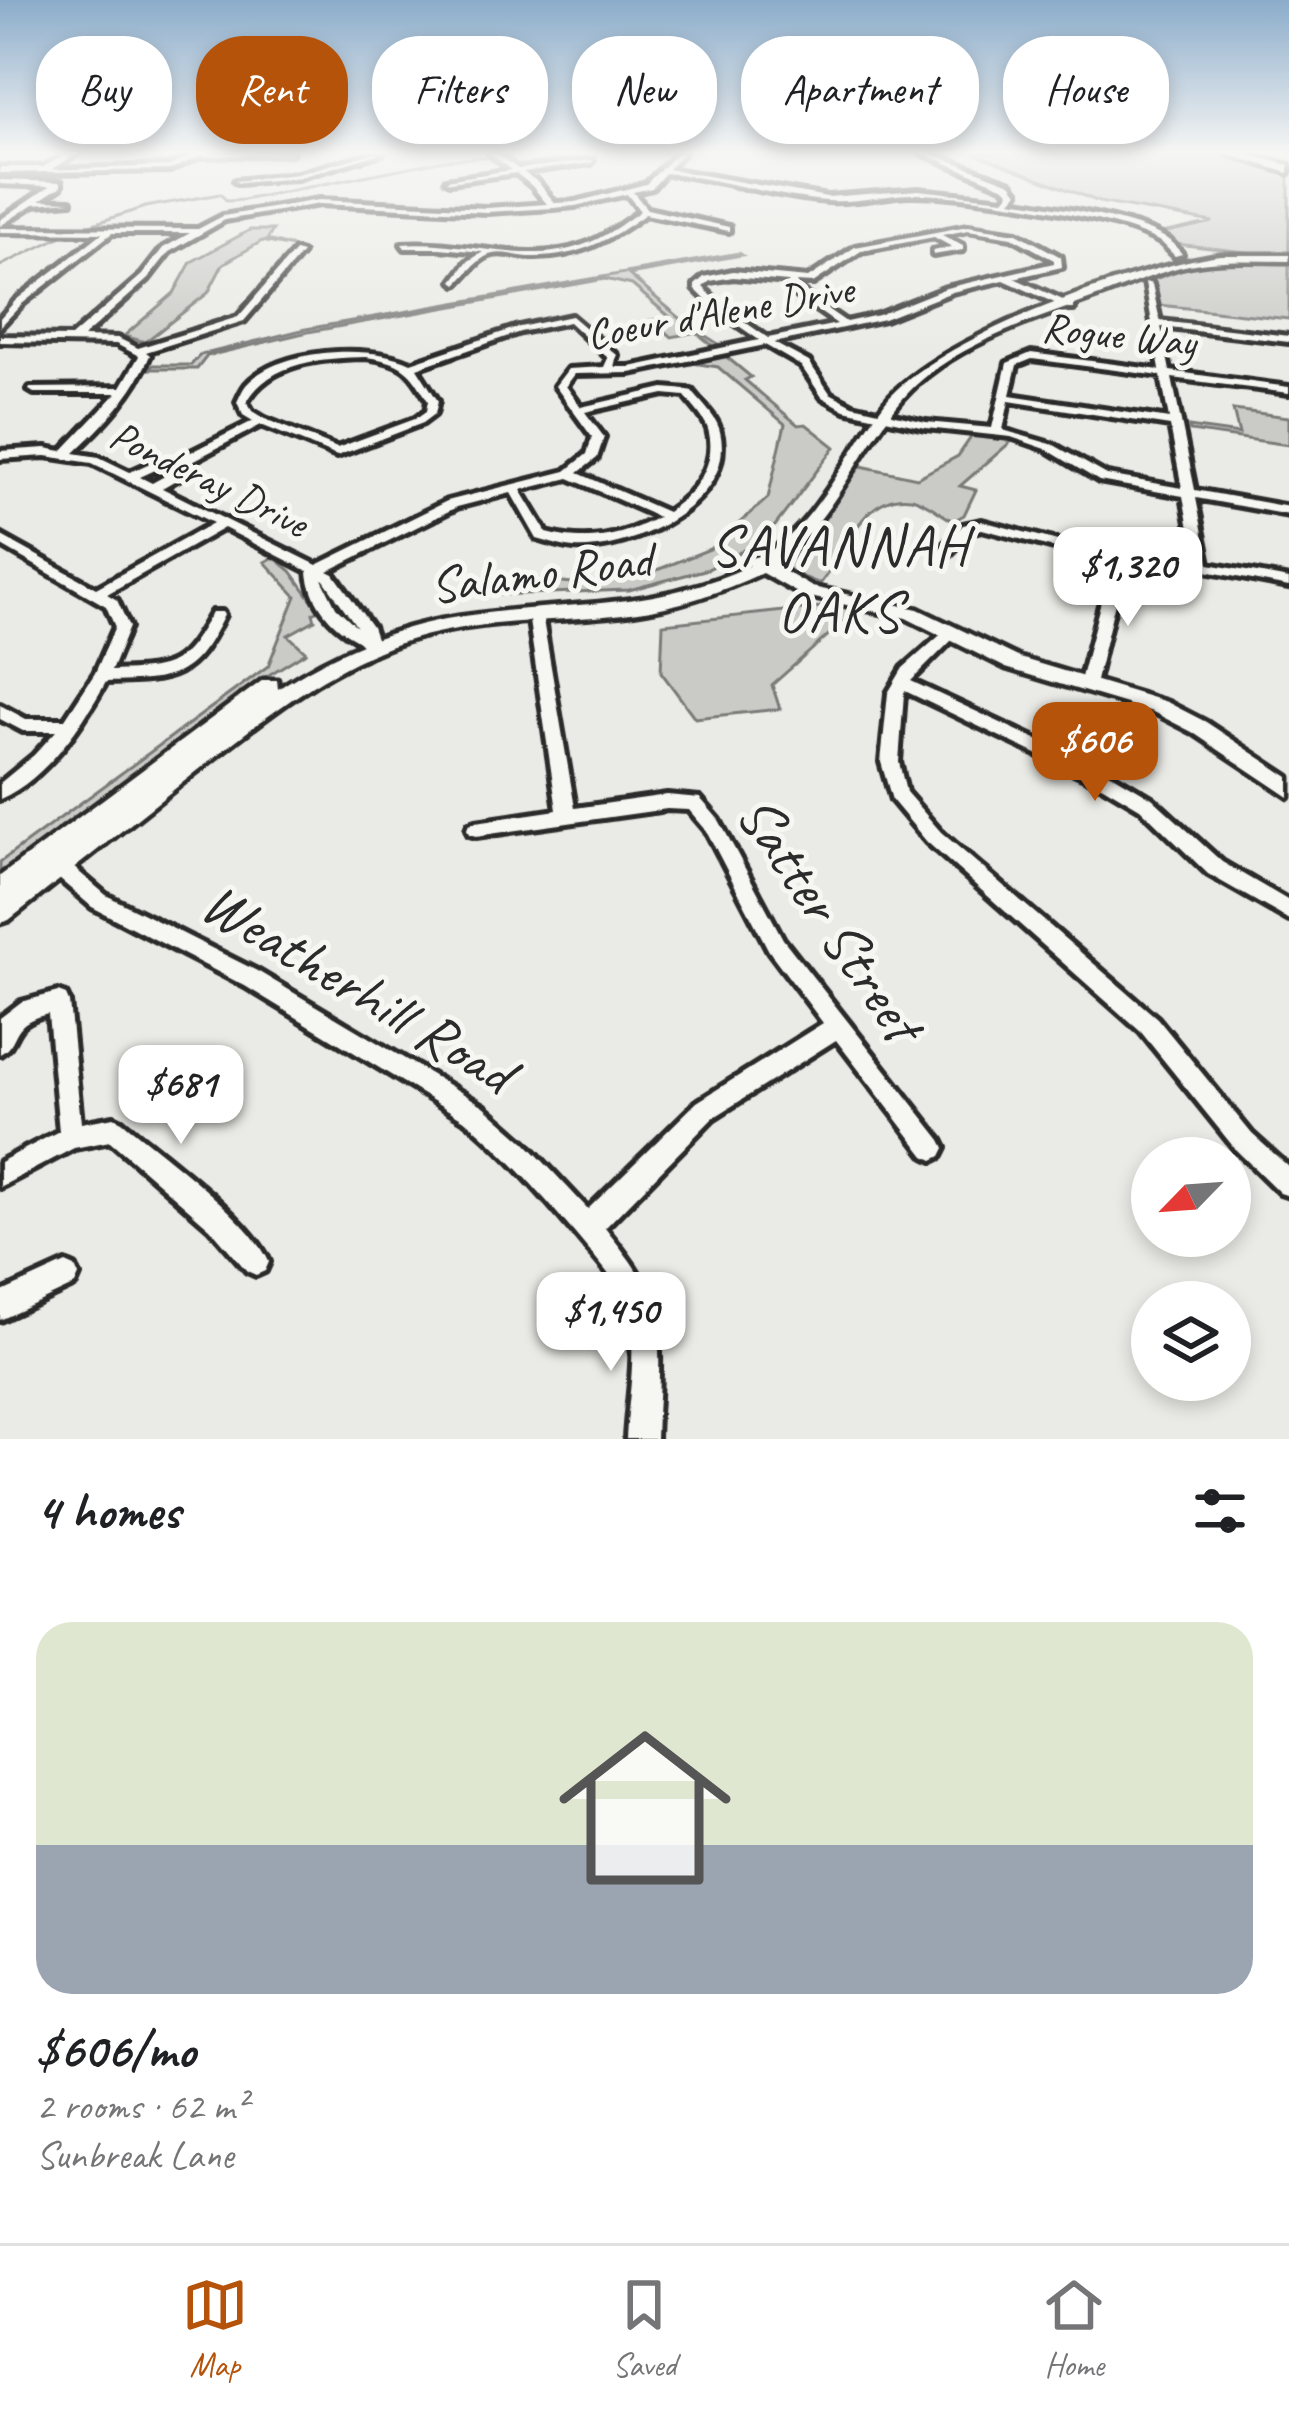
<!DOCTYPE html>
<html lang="en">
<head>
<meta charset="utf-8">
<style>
	body { margin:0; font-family:Caveat,sans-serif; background:#f2f2f2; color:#202124; height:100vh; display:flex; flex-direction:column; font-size:45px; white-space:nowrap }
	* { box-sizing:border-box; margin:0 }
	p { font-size:39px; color:#757577 }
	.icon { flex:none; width:66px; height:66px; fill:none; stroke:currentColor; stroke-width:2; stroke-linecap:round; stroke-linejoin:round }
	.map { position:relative; height:1439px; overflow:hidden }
	.side { display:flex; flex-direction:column; background:#fff; flex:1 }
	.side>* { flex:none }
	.banner { position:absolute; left:36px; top:36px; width:1218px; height:108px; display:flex; gap:24px }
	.needle { width:78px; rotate:245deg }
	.buttons { position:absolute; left:1131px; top:1137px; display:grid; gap:24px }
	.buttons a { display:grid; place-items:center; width:120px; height:120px; border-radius:50%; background:#fff; box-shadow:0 6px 18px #0003; font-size:60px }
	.price { position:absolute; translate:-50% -102px; padding:0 27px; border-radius:24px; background:#fff; color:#222; font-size:39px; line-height:78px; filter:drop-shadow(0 3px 6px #0008) }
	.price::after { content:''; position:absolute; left:50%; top:72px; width:36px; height:27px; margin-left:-18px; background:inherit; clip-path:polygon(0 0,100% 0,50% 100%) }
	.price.current { background:#b45309; color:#fff }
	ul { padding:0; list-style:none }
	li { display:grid; align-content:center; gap:24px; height:636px; padding:0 36px }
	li+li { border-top:3px solid #e0e0e0 }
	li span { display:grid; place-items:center; height:372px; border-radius:36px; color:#555 }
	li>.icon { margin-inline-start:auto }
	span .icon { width:216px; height:216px; fill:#fffc; stroke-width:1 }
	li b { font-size:51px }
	h2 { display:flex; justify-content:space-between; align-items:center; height:144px; padding:0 36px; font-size:51px }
	.pill { padding:0 42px; border-radius:48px; background:#fff; box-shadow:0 6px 18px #0003; font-size:42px; line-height:108px }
	.pill.current { background:#b45309; color:#fff }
	.dock { display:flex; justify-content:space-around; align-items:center; height:168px; border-top:3px solid #e0e0e0; background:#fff; font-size:33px; color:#757577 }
	.dock a { display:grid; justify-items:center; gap:6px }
	.dock .current { color:#b45309 }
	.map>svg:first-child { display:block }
	.green { fill:#cacac7; stroke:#7a7a79; stroke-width:3 }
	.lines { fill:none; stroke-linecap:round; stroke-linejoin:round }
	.stream { stroke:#727270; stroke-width:3 }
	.street-casing { stroke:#2b2b2b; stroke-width:10 }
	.secondary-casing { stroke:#2b2b2b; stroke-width:9 }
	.highway-casing { stroke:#2b2b2b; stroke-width:9 }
	.street { fill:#f6f6f2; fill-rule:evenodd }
	.secondary { fill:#f6f6f2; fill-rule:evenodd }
	.highway { fill:#f6f6f2; fill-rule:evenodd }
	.labels { text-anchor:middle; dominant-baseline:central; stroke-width:10; stroke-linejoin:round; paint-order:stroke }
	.far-street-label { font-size:42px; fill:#2b2b2b; stroke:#f6f6f2 }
	.street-label { font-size:51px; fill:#2b2b2b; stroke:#f6f6f2 }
	.quarter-label { font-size:57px; letter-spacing:3px; fill:#2b2b2b; stroke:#f6f6f2 }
	.near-street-label { font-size:60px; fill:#2b2b2b; stroke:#f6f6f2 }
</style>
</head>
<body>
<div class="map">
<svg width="1289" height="1439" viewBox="0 0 1289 1439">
	<rect width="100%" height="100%" fill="#eaeae6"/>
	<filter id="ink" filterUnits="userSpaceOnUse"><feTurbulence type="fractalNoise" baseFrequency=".00833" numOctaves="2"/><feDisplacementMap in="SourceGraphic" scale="24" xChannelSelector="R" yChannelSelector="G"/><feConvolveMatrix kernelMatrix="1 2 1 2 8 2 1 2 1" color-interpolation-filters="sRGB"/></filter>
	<g filter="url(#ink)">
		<path class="green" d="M974 153H1220L1289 172V257L1176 244 1157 234 1213 222 1099 202Z
			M250 230H273L267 240 293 247 262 241 223 264 208 293 145 342 124 336 174 293 191 262Z
			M739 253 742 255 629 275 687 324 720 345 714 347 696 332 672 337 652 320 671 318 632 285 605 279 308 332 207 356 197 369H149L153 365H191L200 355 306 329Z
			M1231 259 1289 263V319L1159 305 1150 281 1187 267Z
			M723 354 751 377 745 380 798 425 806 424 835 447 775 526 745 549 708 569 629 590 492 595 489 581 526 578 581 584 647 574 710 549 768 498 785 424 718 367 686 362Z
			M1233 410 1289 417V445L1190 431 1189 427 1239 434Z
			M974 433 1013 440 960 486 976 490 964 515 953 521C942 515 924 500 911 498 862 491 844 556 820 584L783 569 861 466 917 478 958 456Z
			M274 557 291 571 319 610 313 613 315 620 288 635 306 652 241 692 0 875V862L268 666 296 596 265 562Z
			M839 605 859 608 772 685 780 709 695 718 661 672 663 624Z"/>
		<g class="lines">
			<path class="stream" d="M503 155 529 153
				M78 229 145 207 220 194 227 201 243 200 445 160 488 157
				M0 266 68 233"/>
			<defs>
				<path id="street" d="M197 153H292L200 156 170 170 45 172 42 170 169 166Z
					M373 153H382L297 178 239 183 235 181 297 174Z
					M489 153H496L518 169 593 160 591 163 523 172 538 182 555 203 575 202 646 184 677 153H683L668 169 827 197 918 190 1004 199 1010 192 1005 187 922 153H930L1011 183 1018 192 1011 200C1051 206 1136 219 1169 240 1171 242 1181 252 1182 254L1175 256C1173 254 1164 245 1162 243 1119 216 963 193 910 194 883 195 856 203 828 201 773 197 720 178 665 173L652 188 633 192 647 209 729 227V231L645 214C610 240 577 258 532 257 520 257 504 251 493 254 478 257 467 275 457 284L453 281 467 262 483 252 440 248H405L402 244C461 239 526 266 583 245 604 238 622 224 640 211L627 194 575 206 553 208 487 212 319 204 225 220 169 252 148 279 83 337 118 338 138 348 238 317 295 251 302 253 244 321 146 352 150 355C135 393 103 426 74 453L99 457 130 472 159 459 175 460 253 421 243 415 237 402C240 396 242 390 246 385 278 348 370 344 411 363L515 328 571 316 617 355 614 367H630L759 340 716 310 695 289V285L704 277 733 271 808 278 855 247 968 226 1017 233 1061 257 1062 267 1014 278 1074 305V309H1068L1004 280 952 292 884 319 774 343 809 362 830 393 853 405 926 422 992 428 1007 363 1031 353 1160 370 1145 282 1152 284 1160 321 1289 336V342L1161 327 1170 371 1289 387V393L1172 378 1195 490 1289 507V515L1196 498 1209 564 1289 579V587L1179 566 1124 565 1095 685 1087 691 1081 689 1079 685 1111 563 982 529 972 531 946 558 941 559 934 555 963 525 982 521 1118 557 1179 558 1195 561 1183 496 1099 481 1046 449 1011 437 926 428 845 410 822 397 801 366 765 345 630 373 575 374 566 386 581 407 664 388 688 390 692 391C700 402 715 415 719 428 741 501 632 552 574 548 562 547 549 542 537 539L511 493 457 507 328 571 334 574 372 627 379 647 371 652 366 651C360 638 354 640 343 631 324 617 309 594 308 571L224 528 107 594 117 600 129 627 111 671C175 669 180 667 212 612H222L224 615C192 680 175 680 106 682 81 726 47 778 0 799V783L34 755 56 731H23L0 719V705L26 719H65L95 673 115 627 106 606 0 545V535L96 588 213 523 92 463 46 456 0 459V451L46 448 62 451 117 393H34L29 390 30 388 121 387 139 356 116 344 0 342V336L71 337 142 275 163 248 190 233H112L22 304 0 327V318L16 300 102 233 0 232V228L198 229 223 216 319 200 487 208 547 204 532 186 516 173 450 182 446 180 511 170ZM968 230 1012 237 1054 260V263L946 288 878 315 846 322 801 291 796 282 813 283 861 251 934 237 952 247 933 251V255L963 250V246L942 235ZM733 277 788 282 795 295 837 324 768 338 722 306 703 287 710 281ZM569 322 608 358 604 367 568 369 555 386 592 437 587 454 566 471 447 501 317 565 162 488 181 477 187 464 261 425 337 456 423 423 435 414 438 401 417 368 520 332ZM366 357C403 362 410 369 428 401L426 411 415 419 337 448 265 419 252 411 247 402C270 361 324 358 366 357ZM1032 359 1161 376 1169 419 1010 395 1017 365ZM664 394 685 396C692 406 704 417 708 429 718 464 695 493 667 512L578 473 597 458 604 437 585 412ZM1009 401 1170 426 1182 488 1107 475 1054 445 1003 430ZM164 466 175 467 172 472 152 483 140 477ZM569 478 658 517C622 537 587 544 547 533L521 490ZM322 579 324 580 357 627 336 607Z
					M0 180 61 182V186L40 200 71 201 34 204 0 226V220L50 186 0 184Z
					M535 609 542 614 575 808 667 795 700 798 719 820 783 939 941 1140 945 1148 941 1156 933 1160 925 1156 836 1040 713 1118 605 1228C618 1245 633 1262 643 1282 668 1330 657 1387 656 1439H626C628 1398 638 1351 628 1310 620 1282 593 1256 576 1235 542 1195 508 1156 468 1122L245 986 92 907 44 866 42 860 44 854 51 852 58 854 106 895 259 972 484 1106 525 1142 588 1209 697 1102 823 1023 769 951 706 830 689 810 667 809 476 836 469 834 467 829 469 824 476 822 557 810 528 614Z
					M952 627 959 632 957 635 911 681 1115 776 1152 798 1222 862 1289 901V920L1208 874 1140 808 1103 786 905 691 904 693 899 762 906 792 941 832 1157 1018 1252 1134 1289 1167V1196L1280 1193 1236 1150 1141 1032 927 842 892 800 881 762 888 693 903 668 947 629Z
					M58 992 66 995 69 1002 81 1123 114 1117 122 1121C160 1153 251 1219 269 1262L265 1271 256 1275 247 1271 210 1228 110 1141 74 1148 0 1187V1162L59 1131 48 1014C7 1023 22 1042 0 1054V1018L21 1002Z
					M66 1263 75 1267 79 1276 75 1285 0 1320V1293Z"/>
				<path id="secondary" d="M69 153H78L48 172 0 173V167H43Z
					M1220 255H1289V261C1253 261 1215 258 1180 267 1151 275 1122 288 1094 298 1026 323 941 348 896 407 854 460 830 525 774 565L812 587 918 609 1020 658 1167 702 1206 722 1289 777V797L1192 732 1153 712 1006 668 906 618 801 595 762 573C719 593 678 607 631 613 559 623 484 618 413 639 330 664 263 719 196 772 134 821 71 871 9 920L0 923V876L263 680H277L278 689C332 653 393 627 458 617 563 600 647 613 749 566V558C802 553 853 443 885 402 938 336 1136 267 1220 255Z"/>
				<path id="highway" d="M1224 153H1242L1289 165V173Z"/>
			</defs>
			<use href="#street" class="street-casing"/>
			<use href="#secondary" class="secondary-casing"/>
			<use href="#highway" class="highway-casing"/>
			<use href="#street" class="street"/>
			<use href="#secondary" class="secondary"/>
			<use href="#highway" class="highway"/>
		</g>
	</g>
	<linearGradient id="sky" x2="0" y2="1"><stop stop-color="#8bacca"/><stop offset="0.43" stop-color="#f6f6f4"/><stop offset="1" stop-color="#f6f6f4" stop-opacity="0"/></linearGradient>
	<rect width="1289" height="354" fill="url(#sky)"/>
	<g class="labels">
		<g class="far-street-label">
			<text transform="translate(720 312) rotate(-10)">Coeur d'Alene Drive</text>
			<text transform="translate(1119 335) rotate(6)">Rogue Way</text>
			<text transform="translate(209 479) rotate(26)">Ponderay Drive</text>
		</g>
		<g class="street-label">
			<text transform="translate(541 572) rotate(-7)">Salamo Road</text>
		</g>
		<g class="quarter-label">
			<text x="840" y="546">SAVANNAH<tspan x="840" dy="66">OAKS</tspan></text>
		</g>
		<g class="near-street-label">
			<text transform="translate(830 918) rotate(56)">Satter Street</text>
			<text transform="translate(358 987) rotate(31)">Weatherhill Road</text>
		</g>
	</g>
</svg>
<div class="buttons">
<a><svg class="needle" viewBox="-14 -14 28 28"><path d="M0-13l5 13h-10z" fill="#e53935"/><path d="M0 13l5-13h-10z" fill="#757577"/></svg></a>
<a><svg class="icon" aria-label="layers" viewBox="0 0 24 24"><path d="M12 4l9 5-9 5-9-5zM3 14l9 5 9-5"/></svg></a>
</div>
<b class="price" style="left:1128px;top:629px">$1,320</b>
<b class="price current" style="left:1095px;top:804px">$606</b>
<b class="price" style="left:181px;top:1147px">$681</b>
<b class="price" style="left:611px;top:1374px">$1,450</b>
<div class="banner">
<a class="pill">Buy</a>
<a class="pill current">Rent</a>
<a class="pill">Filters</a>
<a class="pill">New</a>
<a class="pill">Apartment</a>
<a class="pill">House</a>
</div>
</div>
<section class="side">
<h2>4 homes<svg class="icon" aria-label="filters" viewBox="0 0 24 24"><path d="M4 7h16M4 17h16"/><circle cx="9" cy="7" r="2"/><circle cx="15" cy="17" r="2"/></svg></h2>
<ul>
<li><span style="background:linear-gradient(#dfe7d0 60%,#9aa5b1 0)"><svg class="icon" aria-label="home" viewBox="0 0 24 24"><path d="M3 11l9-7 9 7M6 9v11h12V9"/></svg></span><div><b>$606/mo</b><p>2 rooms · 62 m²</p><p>Sunbreak Lane</p></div></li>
</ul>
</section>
<nav class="dock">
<a class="current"><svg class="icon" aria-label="map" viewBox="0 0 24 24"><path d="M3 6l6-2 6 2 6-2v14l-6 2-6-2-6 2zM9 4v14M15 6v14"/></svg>Map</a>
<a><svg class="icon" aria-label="saved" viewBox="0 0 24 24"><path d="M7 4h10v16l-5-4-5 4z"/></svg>Saved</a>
<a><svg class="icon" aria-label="home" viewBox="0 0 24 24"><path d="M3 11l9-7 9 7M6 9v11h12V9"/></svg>Home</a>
</nav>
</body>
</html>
